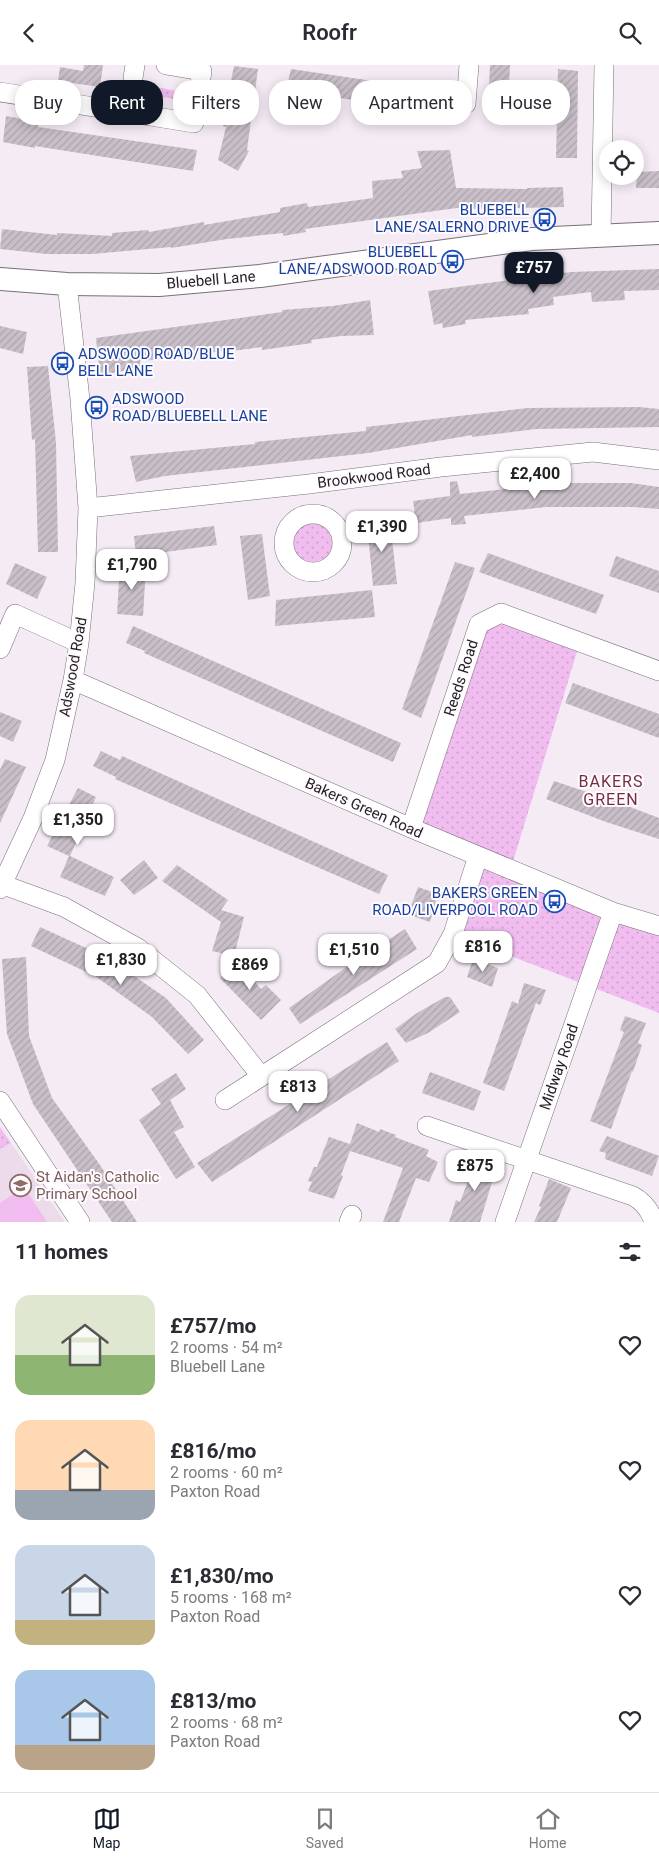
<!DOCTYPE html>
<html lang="en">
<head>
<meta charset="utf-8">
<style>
	body { margin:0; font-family:Roboto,sans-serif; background:#f7f7f7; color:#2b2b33; height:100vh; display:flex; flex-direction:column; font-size:19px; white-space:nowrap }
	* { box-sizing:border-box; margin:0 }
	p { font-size:16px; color:#7c7c81 }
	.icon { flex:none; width:28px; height:28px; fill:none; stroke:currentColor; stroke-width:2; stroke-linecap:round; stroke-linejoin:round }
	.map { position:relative; height:1157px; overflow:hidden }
	.drawer { display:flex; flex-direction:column; background:#fff; flex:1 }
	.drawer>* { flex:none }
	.guide { position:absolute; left:15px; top:15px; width:630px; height:45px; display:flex; gap:10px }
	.buttons { position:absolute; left:599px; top:75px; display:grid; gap:10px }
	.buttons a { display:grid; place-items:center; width:45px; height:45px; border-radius:50%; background:#fff; box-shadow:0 2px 12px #0003; font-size:25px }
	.price { position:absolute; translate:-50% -42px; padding:0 11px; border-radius:10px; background:#fff; color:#222; font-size:16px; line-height:32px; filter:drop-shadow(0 1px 2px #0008) }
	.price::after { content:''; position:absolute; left:50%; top:30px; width:15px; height:11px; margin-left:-8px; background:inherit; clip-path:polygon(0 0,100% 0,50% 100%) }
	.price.on { background:#111827; color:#fff }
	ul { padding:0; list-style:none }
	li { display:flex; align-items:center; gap:15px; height:125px; padding:0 15px }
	li span { display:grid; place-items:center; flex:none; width:140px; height:100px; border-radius:15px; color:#555 }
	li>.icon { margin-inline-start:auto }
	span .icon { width:60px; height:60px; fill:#fffc; stroke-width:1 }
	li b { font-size:21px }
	h2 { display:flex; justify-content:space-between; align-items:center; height:60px; padding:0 15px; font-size:21px }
	.tag { padding:0 18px; border-radius:20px; background:#fff; box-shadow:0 2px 12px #0003; font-size:18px; line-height:45px }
	.tag.on { background:#111827; color:#fff }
	header { display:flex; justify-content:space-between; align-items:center; height:65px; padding:0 15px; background:#fff; font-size:22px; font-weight:600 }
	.tab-bar { display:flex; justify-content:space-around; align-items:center; height:70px; border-top:1px solid #e1e1e2; background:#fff; font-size:14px; color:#7c7c81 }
	.tab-bar a { display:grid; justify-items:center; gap:2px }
	.tab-bar .on { color:#111827 }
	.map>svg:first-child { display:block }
	.built { fill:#ecdceb }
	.green { fill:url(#green-dots) }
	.pitch { fill:#f1bdf0 }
	.building { fill:url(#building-hatch) }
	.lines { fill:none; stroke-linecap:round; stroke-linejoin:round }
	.minor-casing { stroke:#786f78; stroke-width:20 }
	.tertiary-casing { stroke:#786f78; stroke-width:24 }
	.minor { stroke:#fff; stroke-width:19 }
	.tertiary { stroke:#fff; stroke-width:22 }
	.labels { text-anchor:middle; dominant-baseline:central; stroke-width:4; stroke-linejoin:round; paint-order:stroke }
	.transit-label { font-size:15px; fill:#164399; stroke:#fffaff; text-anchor:end }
	.street-label { font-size:15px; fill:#221e22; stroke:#fffaff }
	.education-label { font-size:15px; fill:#785e54; stroke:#fffaff; text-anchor:start }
	.neighbourhood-label { font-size:16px; letter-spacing:1px; fill:#752e3d; stroke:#fffaff }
</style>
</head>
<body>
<header><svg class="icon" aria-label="back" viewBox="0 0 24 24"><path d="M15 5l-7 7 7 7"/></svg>Roofr<svg class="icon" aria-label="search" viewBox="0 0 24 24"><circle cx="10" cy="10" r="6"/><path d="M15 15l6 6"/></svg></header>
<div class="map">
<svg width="659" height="1157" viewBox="0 0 659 1157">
	<defs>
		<pattern id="green-dots" width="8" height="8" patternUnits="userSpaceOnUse" patternTransform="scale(1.25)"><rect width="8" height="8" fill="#f1bdf0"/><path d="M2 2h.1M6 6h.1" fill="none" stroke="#cea2ce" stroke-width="1.8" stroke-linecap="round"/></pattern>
		<pattern id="building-hatch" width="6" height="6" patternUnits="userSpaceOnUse" patternTransform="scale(1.25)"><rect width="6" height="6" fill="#c9bfc8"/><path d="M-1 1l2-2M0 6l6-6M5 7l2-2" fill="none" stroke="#aca4ac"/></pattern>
	</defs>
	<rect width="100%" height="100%" fill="#f5ebf5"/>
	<path class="built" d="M11 1078 65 1157H0V1084Z"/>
	<path class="green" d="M125 16 187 28 185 36 123 25Z
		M291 478a22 22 0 1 1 44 0a22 22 0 1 1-44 0Z
		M501 548 580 577 511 803 659 856V948L453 869 478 791 411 764 479 559Z
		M0 1062 11 1078 0 1084Z"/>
	<path class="pitch" d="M24 1122 47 1157H0V1138Z"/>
	<path class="building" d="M84 0H103L100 22 58 16 60 2 83 6Z
		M490 0H510L508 40 488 39Z
		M234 1 258 4 247 85 249 86 238 106 218 95 226 62 223 61 224 48 227 49 232 22 230 21Z
		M291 4 401 20V17L454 20 455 41H394L286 25Z
		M558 4 578 6 577 93H556Z
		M6 51 39 57 38 62 197 85 193 106 35 81V83L3 77Z
		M450 85 456 123 527 124V123L563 122 564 142 471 144V141L305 164 306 167 283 171V168L227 174 171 183V182L92 189H47L0 184 2 164 57 170V168L112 171V168L148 165 149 167 204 157V160L280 147V143L307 138 308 142 373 133 372 116 403 113 401 106 422 103 417 86Z
		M659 106V123H636L637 107Z
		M659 204V225L624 226 625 235 592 237 591 227 553 232 554 240 528 244 529 249 465 255 466 259 443 263 442 258 434 260 428 226 571 207Z
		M370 235 374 270 341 271 311 275 312 278 262 285V282L225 287V286L188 290V292L140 296 141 302 100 311 96 273 282 247V245L333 241Z
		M0 261 27 267 23 289 0 283Z
		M48 301 56 378 58 487H38L35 374 32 375 27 302Z
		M639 342 659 344V362L536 364 472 372V370L368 388 165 411 136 417 130 391 255 379V377L366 366V362L528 343Z
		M457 416 460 429 561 418H631L659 422V444L633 442H546L464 451 466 459 451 460V453L416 458 413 436 450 431V417Z
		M390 455 397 519 373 521 367 458Z
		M214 461 217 480 136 491 134 471Z
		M262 469 270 531 248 535 240 471Z
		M488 488 604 530 596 549 479 507Z
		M616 491 659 506V528L609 511Z
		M455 497 475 503 421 653 402 644Z
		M15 498 47 512 37 534 6 519Z
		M120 500 146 502 143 551 117 549Z
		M372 525 375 552 275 561 276 535Z
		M133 561 401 678 393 697 144 588 145 586 126 578Z
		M573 618 659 649V673L565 638Z
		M0 647 22 656 13 677 0 671Z
		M101 686 120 695 122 691 388 810 379 829 115 714 116 712 93 701Z
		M5 694 26 702 0 758V705Z
		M554 716 617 737 659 753V774L606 757 546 734Z
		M78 723 96 732 70 791 114 812 105 831 60 812 69 791 47 781Z
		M144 795 158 813 134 830 120 815Z
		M177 800 228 835 221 845 244 852 234 891 212 886 221 857 162 816Z
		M418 822 438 829 430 857 410 850V844Z
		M40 862 108 893 166 933 204 975 188 989 152 952 95 911 31 881Z
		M405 864 417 884 300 959 289 943 348 901Z
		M26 892 29 971 52 1033 100 1100 137 1157H112L33 1039 7 969 2 894Z
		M473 894 498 903 492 922 467 912Z
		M238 897 261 924 266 920 281 935 261 955 220 913Z
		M524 918 546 925 540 940 536 938 504 1026 483 1018 512 936 518 939Z
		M445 932H450L460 947 428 968 406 978 395 964 417 948Z
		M625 951 646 958 638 978 642 980 633 1007 632 1006 611 1064 590 1056 624 967 620 965Z
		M387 977 399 996 212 1117 197 1098Z
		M430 1007 481 1026 474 1046 422 1028Z
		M176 1008 186 1024 170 1035 184 1062 174 1067 195 1102 176 1114 139 1055 161 1039 151 1024Z
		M357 1058 379 1067 380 1064 396 1070 395 1072 429 1085 426 1091 438 1097 429 1117 416 1113 399 1157H383L403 1103 350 1086 341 1110 343 1111 334 1134 308 1126 312 1117 308 1116 314 1102H317L329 1072 350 1079Z
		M607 1071 659 1091 652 1111 605 1094 606 1088 599 1086Z
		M478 1090 498 1097 480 1157H449L456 1135 460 1137Z
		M549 1114 571 1123 557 1157H534L541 1142 539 1141Z"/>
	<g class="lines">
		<defs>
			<path id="minor" d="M133 13 135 0
				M0 27 194 58 202 6 166 0
				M466 39 469 0
				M601 170 604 0
				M88 443 309 419 441 402 593 387 659 395
				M284 478a29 29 0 1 1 58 0a29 29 0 1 1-58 0Z
				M0 584 15 549 79 578
				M73 615 411 763 613 847 659 861
				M411 763 479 559 501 548 659 606
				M1 819 64 842 138 883 197 930 261 1011
				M0 824 33 753 55 695 73 615 79 578 85 518 88 443 80 334 67 219
				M225 1035 437 898 453 869 478 791
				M0 1036 80 1157
				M427 1061 633 1131C644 1137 650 1145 654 1157
				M349 1157 352 1150
				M505 1157 613 847"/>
			<path id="tertiary" d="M0 214 67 219 159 220 260 211 532 174 659 168"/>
		</defs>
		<use href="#minor" class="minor-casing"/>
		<use href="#tertiary" class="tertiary-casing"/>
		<use href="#minor" class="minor"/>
		<use href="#tertiary" class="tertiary"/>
	</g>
	<defs>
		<symbol id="bus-ring" viewBox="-11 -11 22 22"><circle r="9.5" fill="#fffaff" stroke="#1a4fb4" stroke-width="1.5"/><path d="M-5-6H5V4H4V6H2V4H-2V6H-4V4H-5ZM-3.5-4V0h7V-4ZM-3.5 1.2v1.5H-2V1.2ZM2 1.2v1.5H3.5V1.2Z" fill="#1a4fb4"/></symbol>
		<symbol id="school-ring" viewBox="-11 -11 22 22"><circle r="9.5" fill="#fffaff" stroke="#8d6e63" stroke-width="1.5"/><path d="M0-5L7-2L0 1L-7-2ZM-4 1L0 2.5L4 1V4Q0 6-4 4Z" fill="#8d6e63"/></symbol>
	</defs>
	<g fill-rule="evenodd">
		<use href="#bus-ring" x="532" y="142" width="25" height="25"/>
		<use href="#bus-ring" x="440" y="184" width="25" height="25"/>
		<use href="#bus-ring" x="50" y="286" width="25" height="25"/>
		<use href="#bus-ring" x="84" y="330" width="25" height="25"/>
		<use href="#bus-ring" x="542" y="824" width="25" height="25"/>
		<use href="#school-ring" x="8" y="1108" width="25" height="25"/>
	</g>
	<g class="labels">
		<g class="transit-label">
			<text x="529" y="145">BLUEBELL<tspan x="529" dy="17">LANE/SALERNO DRIVE</tspan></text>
			<text x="437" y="187">BLUEBELL<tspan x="437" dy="17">LANE/ADSWOOD ROAD</tspan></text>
			<text x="78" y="289" text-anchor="start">ADSWOOD ROAD/BLUE<tspan x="78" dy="17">BELL LANE</tspan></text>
			<text x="112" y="334" text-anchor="start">ADSWOOD<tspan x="112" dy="17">ROAD/BLUEBELL LANE</tspan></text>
			<text x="538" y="828">BAKERS GREEN<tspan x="538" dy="17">ROAD/LIVERPOOL ROAD</tspan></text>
		</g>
		<g class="street-label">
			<text transform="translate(211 215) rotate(-5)">Bluebell Lane</text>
			<text transform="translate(374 411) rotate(-7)">Brookwood Road</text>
			<text transform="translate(73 602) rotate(-80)">Adswood Road</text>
			<text transform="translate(461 613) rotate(-72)">Reeds Road</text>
			<text transform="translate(364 743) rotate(24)">Bakers Green Road</text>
			<text transform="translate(559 1002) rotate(-71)">Midway Road</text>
		</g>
		<g class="education-label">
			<text x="36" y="1112">St Aidan's Catholic<tspan x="36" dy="17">Primary School</tspan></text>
		</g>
		<g class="neighbourhood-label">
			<text x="611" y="716">BAKERS<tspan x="611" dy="18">GREEN</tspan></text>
		</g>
	</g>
</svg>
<div class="buttons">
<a><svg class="icon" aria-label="locate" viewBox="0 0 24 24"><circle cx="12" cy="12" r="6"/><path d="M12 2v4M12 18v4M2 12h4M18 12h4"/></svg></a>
</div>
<b class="price on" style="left:534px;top:229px">£757</b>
<b class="price" style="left:535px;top:435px">£2,400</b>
<b class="price" style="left:382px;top:488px">£1,390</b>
<b class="price" style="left:132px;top:526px">£1,790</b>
<b class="price" style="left:78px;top:781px">£1,350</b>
<b class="price" style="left:483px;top:908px">£816</b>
<b class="price" style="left:354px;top:911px">£1,510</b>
<b class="price" style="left:121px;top:921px">£1,830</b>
<b class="price" style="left:250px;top:926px">£869</b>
<b class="price" style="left:298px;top:1048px">£813</b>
<b class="price" style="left:475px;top:1127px">£875</b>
<div class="guide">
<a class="tag">Buy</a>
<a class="tag on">Rent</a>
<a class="tag">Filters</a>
<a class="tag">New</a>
<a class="tag">Apartment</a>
<a class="tag">House</a>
</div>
</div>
<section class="drawer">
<h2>11 homes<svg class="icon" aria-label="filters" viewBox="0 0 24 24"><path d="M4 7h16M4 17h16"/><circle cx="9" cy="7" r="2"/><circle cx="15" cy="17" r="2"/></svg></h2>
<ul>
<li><span style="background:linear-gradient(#dfe7d0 60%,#8fb573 0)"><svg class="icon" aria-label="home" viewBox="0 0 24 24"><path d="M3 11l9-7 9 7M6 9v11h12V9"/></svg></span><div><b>£757/mo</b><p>2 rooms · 54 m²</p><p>Bluebell Lane</p></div><svg class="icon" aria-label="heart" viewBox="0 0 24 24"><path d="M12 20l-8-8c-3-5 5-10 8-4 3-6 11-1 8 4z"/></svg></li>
<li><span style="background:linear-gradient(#ffd9b3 70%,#9aa5b1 0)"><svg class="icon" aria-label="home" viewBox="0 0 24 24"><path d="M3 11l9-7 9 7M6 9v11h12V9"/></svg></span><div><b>£816/mo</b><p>2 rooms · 60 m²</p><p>Paxton Road</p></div><svg class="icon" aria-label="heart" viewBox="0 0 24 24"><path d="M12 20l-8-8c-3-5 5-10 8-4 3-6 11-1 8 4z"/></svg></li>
<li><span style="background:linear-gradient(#c9d6e8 75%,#c2b280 0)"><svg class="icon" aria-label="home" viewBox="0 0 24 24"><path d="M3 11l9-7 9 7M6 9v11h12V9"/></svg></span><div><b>£1,830/mo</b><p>5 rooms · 168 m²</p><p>Paxton Road</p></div><svg class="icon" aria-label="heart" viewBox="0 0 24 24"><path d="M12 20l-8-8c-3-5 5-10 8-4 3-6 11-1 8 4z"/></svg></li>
<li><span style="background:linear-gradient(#a9c7e8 75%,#b9a48a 0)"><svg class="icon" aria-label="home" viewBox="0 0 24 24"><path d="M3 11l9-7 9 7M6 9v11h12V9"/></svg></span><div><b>£813/mo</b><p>2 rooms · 68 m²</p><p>Paxton Road</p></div><svg class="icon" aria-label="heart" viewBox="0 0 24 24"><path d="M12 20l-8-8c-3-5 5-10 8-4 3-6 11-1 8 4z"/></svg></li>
</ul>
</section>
<nav class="tab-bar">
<a class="on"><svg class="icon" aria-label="map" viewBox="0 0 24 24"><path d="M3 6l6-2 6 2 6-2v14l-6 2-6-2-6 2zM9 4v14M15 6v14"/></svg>Map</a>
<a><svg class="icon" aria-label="saved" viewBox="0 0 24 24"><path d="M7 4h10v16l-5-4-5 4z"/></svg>Saved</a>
<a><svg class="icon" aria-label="home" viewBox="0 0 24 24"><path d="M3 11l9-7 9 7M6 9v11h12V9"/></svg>Home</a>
</nav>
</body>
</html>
